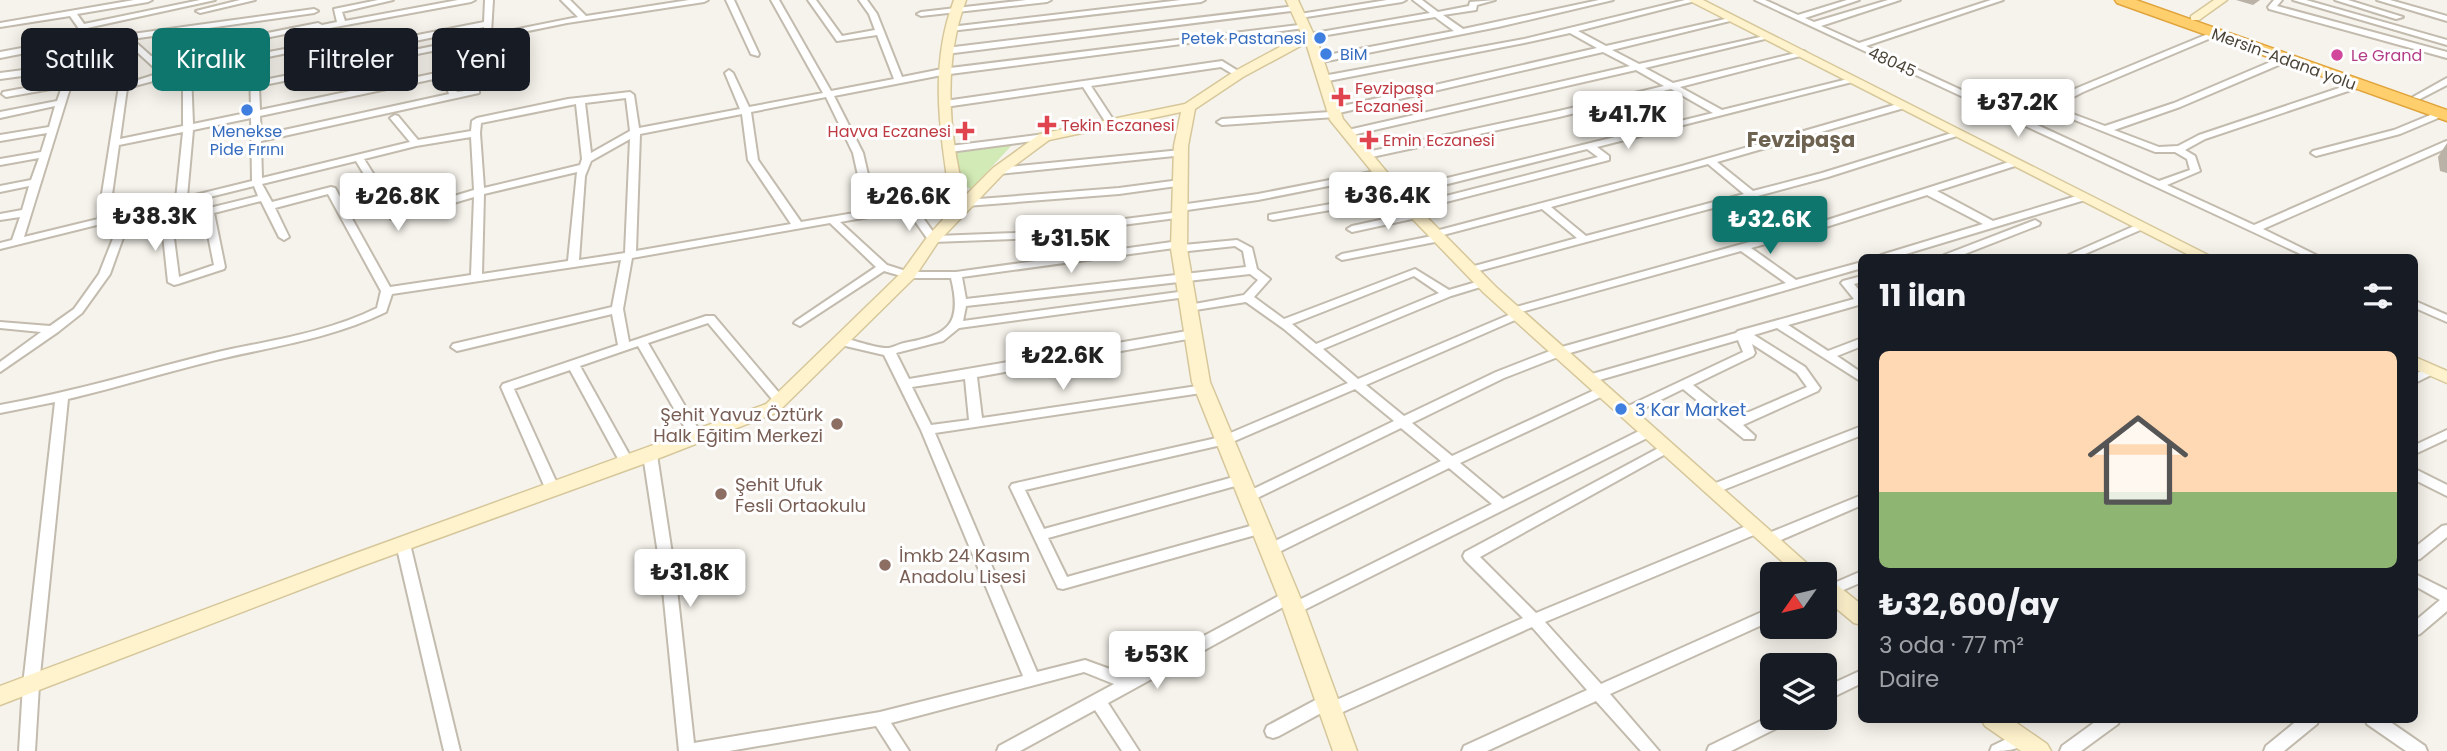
<!DOCTYPE html>
<html lang="tr">
<head>
<meta charset="utf-8">
<style>
	body { margin:0; font-family:Poppins,sans-serif; background:#242831; color:#f1f3f6; height:100vh; display:flex; flex-direction:column; font-size:26px; white-space:nowrap }
	* { box-sizing:border-box; margin:0 }
	p { font-size:23px; color:#9ea1a6 }
	.icon { flex:none; width:38px; height:38px; fill:none; stroke:currentColor; stroke-width:2; stroke-linecap:round; stroke-linejoin:round }
	.map { position:relative; flex:1; overflow:hidden }
	.drawer { position:absolute; left:1858px; top:254px; width:560px; height:469px; display:flex; flex-direction:column; background:#171b24; border-radius:10px; box-shadow:0 4px 18px #0003 }
	.drawer>* { flex:none }
	.hud { position:absolute; left:21px; top:28px; width:665px; height:63px; display:flex; gap:14px }
	.needle { width:46px; rotate:236deg }
	.tools { position:absolute; left:1760px; top:562px; display:grid; gap:14px }
	.tools a { display:grid; place-items:center; width:77px; height:77px; border-radius:10px; background:#171b24; box-shadow:0 4px 18px #0003; font-size:35px }
	.price { position:absolute; translate:-50% -60px; padding:0 16px; border-radius:7px; background:#fff; color:#222; font-size:23px; line-height:46px; filter:drop-shadow(0 2px 4px #0008) }
	.price::after { content:''; position:absolute; left:50%; top:42px; width:21px; height:16px; margin-left:-10px; background:inherit; clip-path:polygon(0 0,100% 0,50% 100%) }
	.price.on { background:#0f766e; color:#fff }
	ul { padding:0; list-style:none }
	li { display:grid; align-content:center; gap:14px; height:371px; padding:0 21px }
	li+li { border-top:2px solid #363941 }
	li span { display:grid; place-items:center; height:217px; border-radius:10px; color:#555 }
	li>.icon { margin-inline-start:auto }
	span .icon { width:126px; height:126px; fill:#fffc; stroke-width:1 }
	li b { font-size:30px }
	h2 { display:flex; justify-content:space-between; align-items:center; height:84px; padding:0 21px; font-size:30px }
	.tag { padding:0 24px; border-radius:10px; background:#171b24; box-shadow:0 4px 18px #0003; font-size:24px; line-height:63px }
	.tag.on { background:#0f766e; color:#fff }
	.map>svg:first-child { display:block }
	.green { fill:#d2eab5 }
	.lines { fill:none; stroke-linecap:round; stroke-linejoin:round }
	.street-casing { stroke:#c2bbae; stroke-width:4 }
	.secondary-casing { stroke:#d6c79b; stroke-width:3 }
	.highway-casing { stroke:#e0a43c; stroke-width:3 }
	.street { fill:#fff; fill-rule:evenodd }
	.secondary { fill:#fff3cd; fill-rule:evenodd }
	.highway { fill:#ffcf6e; fill-rule:evenodd }
	.wall { fill:#bab2a6 }
	.shop-dot { fill:#3f7fe0; stroke:#fff; stroke-width:2.5 }
	.hotel-dot { fill:#d1479c; stroke:#fff; stroke-width:2.5 }
	.health-dot { fill:#e0444e; stroke:#fff; stroke-width:2.5 }
	.education-dot { fill:#8d6e63; stroke:#fff; stroke-width:2.5 }
	.labels { text-anchor:middle; dominant-baseline:central; stroke-width:6; stroke-linejoin:round; paint-order:stroke }
	.far-shop-label { font-size:16px; fill:#366cbe; stroke:#fff; text-anchor:end }
	.far-hotel-label { font-size:16px; fill:#b23c85; stroke:#fff; text-anchor:start }
	.far-street-label { font-size:16px; fill:#4b4439; stroke:#fff }
	.far-health-label { font-size:16px; fill:#be3a42; stroke:#fff; text-anchor:start }
	.shop-label { font-size:18px; fill:#366cbe; stroke:#fff; text-anchor:start }
	.education-label { font-size:18px; fill:#785e54; stroke:#fff; text-anchor:start }
	.far-district-label { font-size:21px; font-weight:bold; fill:#6e6250; stroke:#fff }
</style>
</head>
<body>
<div class="map">
<svg width="2447" height="751" viewBox="0 0 2447 751">
	<rect width="100%" height="100%" fill="#f6f3ec"/>
	<path class="green" d="M1013 144 971 189 961 184 956 153Z"/>
	<g class="lines">
		<defs>
			<path id="street" d="M134 0H152L148 2 77 14 84 24 200 0H215L87 28 90 32 125 35 314 9 318 11 314 13 132 39 151 56 318 23 322 25 337 22 334 9 378 0H393L342 12 345 21 458 0H475L471 2 319 30 315 28 156 60 168 71 322 42 326 44 322 46 258 59 259 81 578 17 561 0H570L586 16 689 0H708L704 2 567 23 445 48 450 74 457 92 479 89V93L261 141 262 178 410 142 390 118 395 115 398 116 418 140 471 131 472 121 477 118 568 99 630 92 634 95 639 128 740 109 725 73 729 70 733 73 749 107 823 93 771 0H779L831 91 894 79 877 35 837 41 808 0H816L842 36 875 30 869 14 859 0H867L877 14 902 77 942 69 1307 24 1308 26 1304 28 942 75 834 96 863 153 876 209 961 196V200L916 208 936 236 1014 233 1180 212 1185 215 1184 217 1014 239 933 242 929 241 907 210 840 222 887 265 909 272H956L1179 241 1183 242V245L1237 240 1252 248 1257 269 1270 279 1254 297 1284 319 1415 269 1449 290 1483 280 1487 281 1489 283 1487 285 1451 296 1323 349 1358 379 1511 314 1507 311 1509 309 1821 222 2015 160 2020 163 2018 165 1937 191 1993 221 2080 195 2084 194 2089 197 2088 199 1896 257H1880L1881 255 1983 224 1927 195 1829 226 1751 248 1796 280 1862 262V268L1563 355 1504 378 1412 423 1452 456 1599 388H1607L1609 391 1607 394 1460 463 1503 499 1643 429H1653L1654 432 1653 435 1294 615 1289 613 1286 609 1289 605 1492 504 1449 468 1275 554H1265L1263 550 1265 546 1441 461 1401 428 1253 500H1243L1241 497 1243 494 1394 421 1355 389 1230 443 1025 490 1044 529 1241 475 1246 477 1248 480 1246 483 1048 538 1067 577 1261 523 1266 524 1268 528 1266 532 1063 589 1058 588 1010 487 1012 484 1221 437 1348 383 1284 329 1246 302 1189 311 1183 308 1189 305 1244 295 1258 280 1250 274 966 306 963 321 1186 291 1192 294 1186 297 959 328 943 341 896 353 909 379 1193 330 1199 334 1193 338 977 377 982 418 1204 385 1208 386 1210 389 1208 392 935 433 1037 672 1085 660 1129 676 1284 593 1289 591 1294 593 1296 597 1294 601 1108 703 1139 751H1122L1095 710 1020 751H997L999 746 1114 684 1084 672 891 723 909 751H892L876 726 729 751H679L662 580 643 455 650 451 657 455 676 580 694 743 880 712 1023 676 921 430 884 355 837 344 835 341 841 337C853 340 877 349 889 348 894 347 899 344 904 343 947 335 963 326 951 278H908L884 271 800 326 794 323 796 321 876 267 830 223 632 258 623 309 629 342 706 316H714L786 401 784 404H776L708 323 648 343 703 437 702 440H692L638 346 580 366 634 463 632 466H622L570 370 514 389 560 490 558 493H548L546 490 501 387 503 384 618 345 612 314 457 351 451 347 453 344 612 307 621 260 392 294 386 312C333 338 276 346 220 359 169 371 119 387 68 399L39 685 35 751H19L23 685 55 402 0 413V405C74 392 145 370 218 352 272 340 326 333 377 308L381 291 328 194 275 208 289 237 284 240 279 237 261 201 214 213 225 267 224 269 178 284 174 285 168 282 162 226 124 235 110 274 82 313 58 332 0 372V362L41 332 0 328V322L50 326 74 309 99 274 116 231 258 196 254 186 0 249V243L12 240 20 217 0 220V214L22 210 29 186 0 192V186L31 180 39 158 0 165V159L41 152 47 133 0 141V135L49 127 55 106 0 118V112L57 101 62 87 6 97 2 94 3 92 112 72 116 75 112 78 71 85 24 237 98 219 119 86 160 73 123 39 102 38 0 58V52L87 36H84L70 16 0 27V23ZM437 50 441 72 260 110 259 86ZM250 60 251 112 193 124 191 72ZM183 73V126L120 139 127 88ZM443 77 449 94 261 135 260 116ZM826 97 853 153 866 211 801 222 758 160 751 112ZM626 98 630 131 591 153 585 103ZM576 104 582 159 580 165 484 188 480 133 481 123ZM742 114 748 160 791 224 636 251 640 134ZM251 118 252 181 187 197 193 130ZM183 132 176 199 109 216 119 145ZM471 137 474 190 398 213 364 159 416 146ZM630 139 625 253 579 260 585 176 591 161ZM356 161 391 219H399L474 197 471 275 390 287 335 188 331 187 272 202 262 184ZM577 172 568 261 482 274 484 194ZM204 215 214 265 179 277 172 223ZM1235 246 1243 251 1246 267 966 299 962 277 1174 248 1175 251 1179 252ZM1741 251 1786 283 1555 349 1496 372 1404 416 1366 385 1522 317 1524 315 1521 312ZM1414 276 1439 293 1316 344 1292 324ZM965 379 969 420 931 425 912 387Z
				M240 0H255L200 13 196 11Z
				M485 0H493L491 33H485L484 27 326 59 322 56 326 53 484 22Z
				M726 0H734L759 54 758 56 751 54Z
				M1026 0H1051L1047 2 921 16 917 14 921 12Z
				M1181 0H1205L1201 2 950 31 946 29 950 27Z
				M1387 0H1406L1402 2 1300 18 1296 16 1300 14Z
				M1413 0H1422L1438 12 1469 6 1470 2 1495 0 1477 5 1476 10 1443 15 1463 29 1599 0H1613L1498 27 1317 63 1313 60 1317 57 1454 31 1435 17 1309 38 1305 36 1309 34 1430 13Z
				M1685 0H1699L1578 31 1606 46 1734 17 1738 19 1612 50 1639 64 1769 35 1773 37 1645 68 1673 83 1804 51 1808 54 1680 87 1722 110 1852 78 1856 81 1597 147 1609 156V160L1411 211 1406 208 1407 206 1598 157 1587 149 1404 195 1399 198 1273 220 1269 219V215L1393 193 1394 191 1713 113 1671 89 1559 117 1367 158 1362 155 1367 152 1559 111 1664 86 1636 70 1348 136 1343 133 1348 130 1630 66 1603 52 1339 113 1338 116 1335 117 1222 125 1217 122 1222 119 1330 112 1334 108 1597 48 1570 33 1524 43 1323 82 1319 79 1323 76 1524 39Z
				M1755 0H1765L1798 15 1847 0H1859L1805 18 1814 22 1888 0H1900L1821 26 1859 43 1991 0H2003L1866 46 2159 181 2190 170 2187 159 2175 152H2155L2042 107 2077 88 2215 31H2218V35L2083 92 2054 107 2105 126 2174 103 2282 57H2288V61L2180 107 2114 130 2159 147 2178 146 2199 135 2354 83H2360V87L2205 139 2185 150 2195 156 2200 171 2167 185 2254 225 2444 142 2447 141V148L2263 229 2320 257H2307Z
				M2274 0H2282L2277 6 2447 52V58L2269 9 2268 7Z
				M2293 0H2306L2447 40V45Z
				M2335 0H2348L2403 17 2396 19Z
				M2377 0H2390L2447 16V21Z
				M1296 6H1299V10L946 54 942 51 946 48Z
				M101 60 104 61V65L0 79V73Z
				M1222 61 1243 74 1236 76 1221 67 1091 86 1116 124 1111 127 1108 126 1083 87 945 107 940 104 945 101Z
				M2447 78V85L2420 99 2413 97Z
				M1901 103 1906 106 1904 108 1717 162 1753 191 1822 173 1955 132 1958 131 1963 134 1828 177 1471 273 1467 272 1465 270 1467 268 1577 238 1542 209 1443 235 1445 238 1440 241 1342 260 1337 257 1342 254 1432 236 1431 234 1432 232 1682 166ZM1708 164 1744 194 1586 236 1551 207Z
				M2440 111 2443 112V116L2400 134 2316 156 2311 153 2313 151 2394 130Z
				M1045 134 1050 137 1048 139 950 152 945 149 950 146Z
				M1181 150 1184 151V155L998 174 993 171 998 168Z
				M1381 170 1384 171V175L1258 200 1180 211 1175 208 1180 205 1258 194Z
				M1180 180 1185 183 1184 185 1119 194 966 206 961 203 966 200 1119 188Z
				M1417 212 1422 215 1421 217 1352 232 1347 229 1352 226Z
				M2035 220 2040 223 2039 225 1957 257H1943L1944 255Z
				M2141 223 2146 226 2145 228 2078 257H2064Z
				M1862 276V282L1854 284 1862 294V304L1788 325 1828 351 1862 338V346L1837 356 1862 373V382L1777 328 1754 335 1805 367 1820 388 1818 391 1743 425 1755 436 1754 439H1744L1683 389 1630 415H1622L1620 412 1622 409 1743 352 1738 340 1589 383 1583 379 1585 376 1736 333 1738 331 1854 299 1841 283 1843 281ZM1752 344 1797 373 1807 387 1735 418 1693 385 1753 356 1755 353Z
				M2415 301 2447 315V322L2415 308Z
				M2431 366 2437 370 2435 373 2415 383V374Z
				M1862 426V435L1718 492H1708L1706 489 1708 486Z
				M2447 430V439L2415 454V445Z
				M1666 444 1671 445 1673 448 1671 451 1480 557 1536 613 1751 524H1761L1763 528 1761 532 1545 622 1601 684 1773 607V620L1610 694 1659 751H1641L1596 701 1487 751H1462L1464 746 1587 690 1532 627 1336 715 1330 717 1323 712 1279 736 1273 738 1267 736 1265 731 1267 726 1321 697 1327 695 1333 697 1334 701 1523 618 1465 560 1463 556 1465 552Z
				M2415 469 2447 485V496L2415 480Z
				M1862 495V505L1774 543H1764L1762 539 1764 535Z
				M2447 525V537L2420 559 2415 560V547L2442 526Z
				M403 539 408 540 410 544 460 751H444L396 544 398 540Z
				M1862 571V582L1825 598V587Z
				M2415 574 2447 590V611L2420 634 2415 636V621L2440 600 2415 586Z
				M1862 670V683L1825 701V687Z
				M1773 715V718H1789L1787 723 1731 751H1707L1709 746Z
				M2099 719H2120L2118 724 2081 751H2060L2062 746Z
				M2299 719H2319L2317 724 2284 751H2264L2266 746Z
				M2365 719H2386L2425 746 2427 751H2406L2367 724Z
				M2021 732 2027 734 2029 739C2021 751 2004 751 1990 751L1992 746Z"/>
			<path id="secondary" d="M954 0H966C943 61 948 134 965 196L993 168 1040 134 1185 104 1235 71 1302 35 1286 0H1298L1319 46 1343 119 1410 200 1496 287 1819 574H1796L1484 293 1400 206 1330 120 1306 43 1243 77 1195 109 1188 146 1187 249 1210 382 1305 609 1357 751H1333L1283 609 1192 382 1171 249 1174 146 1181 112 1049 140 1003 174 938 242 914 278 778 412 657 459 362 566 0 705V686L348 556 766 404 902 272 928 236 957 204 950 198C940 130 929 66 954 0Z
				M1688 0H1703L2212 257H2193Z
				M2214 0H2227L2199 20H2191V16Z
				M2415 357 2447 371V383L2415 369Z
				M1825 579 1832 581 1862 605V625L1854 623 1825 599Z
				M1981 719H2011L2047 744 2051 751H2021L1985 726Z"/>
			<path id="highway" d="M2115 0H2136L2447 110V121L2117 3Z"/>
		</defs>
		<use href="#street" class="street-casing"/>
		<use href="#secondary" class="secondary-casing"/>
		<use href="#highway" class="highway-casing"/>
		<use href="#street" class="street"/>
		<use href="#secondary" class="secondary"/>
		<use href="#highway" class="highway"/>
	</g>
	<path class="wall" d="M2236 0H2260L2253 5Z
		M2447 143V173L2440 171 2438 157Z"/>
	<g class="shop-dot">
		<circle cx="1320" cy="38" r="7"/>
		<circle cx="1326" cy="54" r="7"/>
		<circle cx="247" cy="110" r="7"/>
		<circle cx="1621" cy="409" r="7"/>
	</g>
	<circle class="hotel-dot" cx="2337" cy="55" r="7"/>
	<g class="health-dot">
		<path d="M1337.5 86.5h7v7h7v7h-7v7h-7v-7h-7v-7h7z"/>
		<path d="M1043.5 114.5h7v7h7v7h-7v7h-7v-7h-7v-7h7z"/>
		<path d="M961.5 120.5h7v7h7v7h-7v7h-7v-7h-7v-7h7z"/>
		<path d="M1365.5 129.5h7v7h7v7h-7v7h-7v-7h-7v-7h7z"/>
	</g>
	<g class="education-dot">
		<circle cx="837" cy="424" r="7"/>
		<circle cx="721" cy="494" r="7"/>
		<circle cx="885" cy="565" r="7"/>
	</g>
	<g class="labels">
		<g class="far-shop-label">
			<text x="1306" y="38">Petek Pastanesi</text>
			<text x="1340" y="54" text-anchor="start">BiM</text>
			<text x="247" y="131" text-anchor="middle">Menekse<tspan x="247" dy="18">Pide Fırını</tspan></text>
		</g>
		<g class="far-hotel-label">
			<text x="2351" y="55">Le Grand</text>
		</g>
		<g class="far-street-label">
			<text transform="translate(2284 59) rotate(20)">Mersin-Adana yolu</text>
			<text transform="translate(1892 62) rotate(25)">48045</text>
		</g>
		<g class="far-health-label">
			<text x="1355" y="88">Fevzipaşa<tspan x="1355" dy="18">Eczanesi</tspan></text>
			<text x="1061" y="125">Tekin Eczanesi</text>
			<text x="951" y="131" text-anchor="end">Havva Eczanesi</text>
			<text x="1383" y="140">Emin Eczanesi</text>
		</g>
		<g class="shop-label">
			<text x="1635" y="409">3 Kar Market</text>
		</g>
		<g class="education-label">
			<text x="823" y="414" text-anchor="end">Şehit Yavuz Öztürk<tspan x="823" dy="21">Halk Eğitim Merkezi</tspan></text>
			<text x="735" y="484">Şehit Ufuk<tspan x="735" dy="21">Fesli Ortaokulu</tspan></text>
			<text x="899" y="555">İmkb 24 Kasım<tspan x="899" dy="21">Anadolu Lisesi</tspan></text>
		</g>
		<g class="far-district-label">
			<text x="1801" y="139">Fevzipaşa</text>
		</g>
	</g>
</svg>
<div class="tools">
<a><svg class="needle" viewBox="-14 -14 28 28"><path d="M0-13l5 13h-10z" fill="#e53935"/><path d="M0 13l5-13h-10z" fill="#9ea1a6"/></svg></a>
<a><svg class="icon" aria-label="layers" viewBox="0 0 24 24"><path d="M12 4l9 5-9 5-9-5zM3 14l9 5 9-5"/></svg></a>
</div>
<b class="price" style="left:2018px;top:139px">₺37.2K</b>
<b class="price" style="left:1628px;top:151px">₺41.7K</b>
<b class="price" style="left:1388px;top:232px">₺36.4K</b>
<b class="price" style="left:398px;top:233px">₺26.8K</b>
<b class="price" style="left:909px;top:233px">₺26.6K</b>
<b class="price" style="left:155px;top:253px">₺38.3K</b>
<b class="price on" style="left:1770px;top:256px">₺32.6K</b>
<b class="price" style="left:1071px;top:275px">₺31.5K</b>
<b class="price" style="left:1063px;top:392px">₺22.6K</b>
<b class="price" style="left:690px;top:609px">₺31.8K</b>
<b class="price" style="left:1157px;top:691px">₺53K</b>
<div class="hud">
<a class="tag">Satılık</a>
<a class="tag on">Kiralık</a>
<a class="tag">Filtreler</a>
<a class="tag">Yeni</a>
</div>
<section class="drawer">
<h2>11 ilan<svg class="icon" aria-label="filters" viewBox="0 0 24 24"><path d="M4 7h16M4 17h16"/><circle cx="9" cy="7" r="2"/><circle cx="15" cy="17" r="2"/></svg></h2>
<ul>
<li><span style="background:linear-gradient(#ffd9b3 65%,#8fb573 0)"><svg class="icon" aria-label="home" viewBox="0 0 24 24"><path d="M3 11l9-7 9 7M6 9v11h12V9"/></svg></span><div><b>₺32,600/ay</b><p>3 oda · 77 m²</p><p>Daire</p></div></li>
</ul>
</section>
</div>
</body>
</html>
